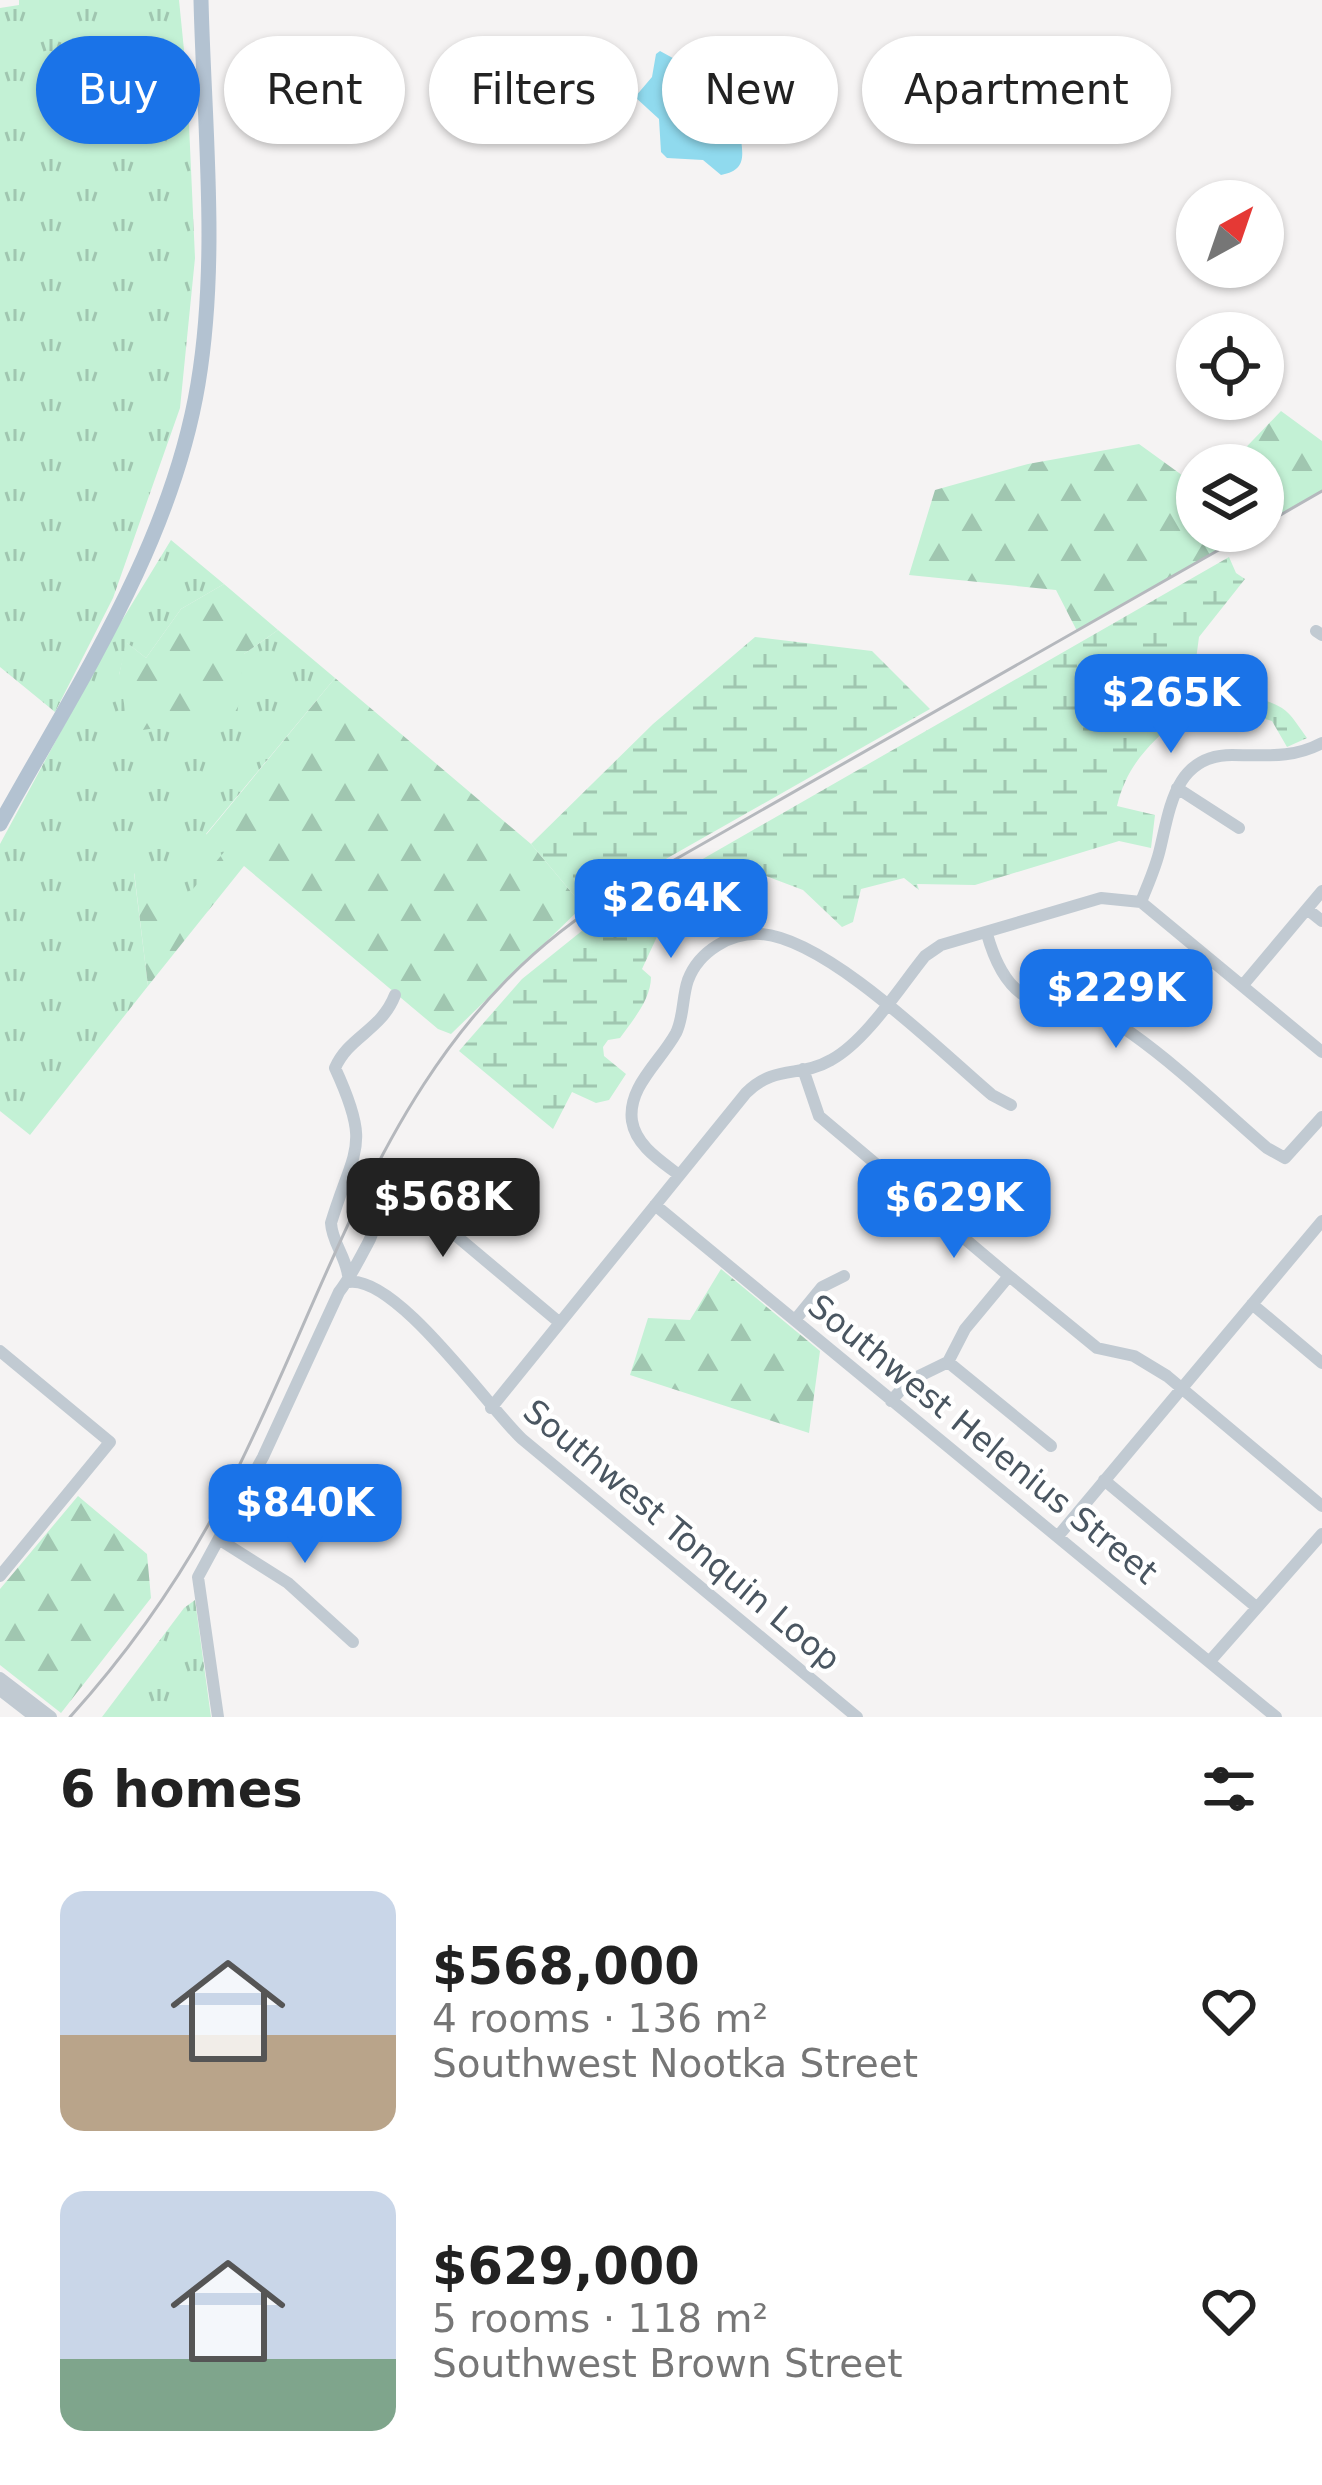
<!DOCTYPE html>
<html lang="en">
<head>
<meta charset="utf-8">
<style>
	body { margin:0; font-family:"DejaVu Sans",sans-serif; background:#f6f6f6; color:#222; height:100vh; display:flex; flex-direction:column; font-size:45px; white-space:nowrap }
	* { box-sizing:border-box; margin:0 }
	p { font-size:39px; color:#767676 }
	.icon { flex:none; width:66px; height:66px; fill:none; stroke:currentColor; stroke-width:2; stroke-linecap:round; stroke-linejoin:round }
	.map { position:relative; height:1717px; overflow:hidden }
	.side { display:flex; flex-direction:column; background:#fff; flex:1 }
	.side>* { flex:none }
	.banner { position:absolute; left:36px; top:36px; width:1251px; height:108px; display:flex; gap:24px }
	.needle { width:78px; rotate:40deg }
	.buttons { position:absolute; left:1176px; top:180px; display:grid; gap:24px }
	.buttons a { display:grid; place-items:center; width:108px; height:108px; border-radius:50%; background:#fff; box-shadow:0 3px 9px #0004; font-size:60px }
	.price { position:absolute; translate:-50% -102px; padding:0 27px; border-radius:24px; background:#1a73e8; color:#fff; font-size:39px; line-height:78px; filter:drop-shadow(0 3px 6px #0008) }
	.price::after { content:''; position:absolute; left:50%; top:72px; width:36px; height:27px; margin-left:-18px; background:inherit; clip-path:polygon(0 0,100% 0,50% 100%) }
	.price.current { background:#222; color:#fff }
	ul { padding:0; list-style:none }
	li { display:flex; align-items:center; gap:36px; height:300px; padding:0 60px }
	li span { display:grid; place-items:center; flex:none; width:336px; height:240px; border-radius:24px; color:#555 }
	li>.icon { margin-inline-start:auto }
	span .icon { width:144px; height:144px; fill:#fffc; stroke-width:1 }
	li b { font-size:51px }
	h2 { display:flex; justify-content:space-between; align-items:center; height:144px; padding:0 60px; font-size:51px }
	.chip { padding:0 42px; border-radius:54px; background:#fff; box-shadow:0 3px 9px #0004; font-size:42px; line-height:108px }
	.chip.current { background:#1a73e8; color:#fff }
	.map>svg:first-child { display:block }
	.grass { fill:url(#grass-tufts) }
	.forest { fill:url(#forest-firs) }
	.wetland { fill:url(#wetland-marsh) }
	.water { fill:#90daee }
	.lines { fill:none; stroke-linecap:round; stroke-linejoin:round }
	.minor { stroke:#c1cad2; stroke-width:12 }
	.major { stroke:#b3c2d1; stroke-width:15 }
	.rail { stroke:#b5b8bd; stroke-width:3 }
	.labels { text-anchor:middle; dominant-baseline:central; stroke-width:9; stroke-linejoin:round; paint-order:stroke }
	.street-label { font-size:33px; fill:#4a5661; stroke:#fff }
</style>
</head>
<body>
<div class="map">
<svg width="1322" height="1717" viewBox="0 0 1322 1717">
	<defs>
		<pattern id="grass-tufts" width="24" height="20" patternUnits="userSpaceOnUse" patternTransform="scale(3)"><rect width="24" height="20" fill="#c3f1d5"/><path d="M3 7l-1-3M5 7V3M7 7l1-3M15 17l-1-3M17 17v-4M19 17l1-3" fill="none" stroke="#a0c6b0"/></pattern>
		<pattern id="forest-firs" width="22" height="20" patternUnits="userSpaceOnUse" patternTransform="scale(3)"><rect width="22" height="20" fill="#c3f1d5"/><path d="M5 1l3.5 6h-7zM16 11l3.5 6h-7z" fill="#a0c6b0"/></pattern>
		<pattern id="wetland-marsh" width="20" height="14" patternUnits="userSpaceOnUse" patternTransform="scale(3)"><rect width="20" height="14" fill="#c3f1d5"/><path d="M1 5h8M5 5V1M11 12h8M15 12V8" fill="none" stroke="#a0c6b0"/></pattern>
	</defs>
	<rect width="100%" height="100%" fill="#f5f3f3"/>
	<path class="grass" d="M19 0H179L187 80 195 258 180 408 113 598 55 712 0 667V8L19 5Z
		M171 540 224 584 181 609 146 658 127 643 119 675 244 654 278 630 335 678 206 834 226 851 177 909 134 873 148 986 30 1135 0 1111V844L113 635Z
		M195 1600 211 1717H102L184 1608Z"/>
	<path class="forest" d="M1281 411 1322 441V491L1263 525V465H1229Z
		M1139 444 1197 486V531H1252L1077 631 1056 590 909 575 935 490 1028 464Z
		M224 584 278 630 244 654 237 716 129 732 119 675 126 642 146 658 181 609Z
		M335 678 531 844 583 906 451 1034 438 1029 244 866 148 986 134 871 177 908 225 851 206 835Z
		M721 1269 820 1351 809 1433 630 1375 648 1318 690 1320Z
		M78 1496 147 1554 151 1598 61 1713 0 1665V1589Z"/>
	<path class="wetland" d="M1229 557 1236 573 1245 579 1199 637 1195 667C1222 702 1249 689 1282 708 1292 714 1300 729 1307 738L1287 747 1272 721 1245 713 1182 715C1150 744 1127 764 1117 806L1155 815 1151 848 1119 841 975 885 917 884 919 890 904 878 861 889 853 922 842 927 803 890 724 860 702 864 687 872 642 969 651 977C651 999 633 1020 620 1038L608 1040 603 1047 604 1056 626 1074 609 1100 596 1103 572 1092 553 1129 459 1051 522 979 593 922Z
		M755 637 872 651 930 709 583 906 531 844 653 724Z"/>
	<path class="water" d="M660 51 691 68 699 80 688 91C707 119 735 114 760 97L776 108V113C763 121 749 117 740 130 742 153 749 170 721 175L703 160 667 158 661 152 659 119 635 97 652 77 656 54Z"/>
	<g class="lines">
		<path class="minor" d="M1316 631 1322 635
			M1177 788 1239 828
			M1141 902C1148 884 1156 867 1160 849 1170 808 1175 755 1232 755 1265 755 1292 759 1322 743
			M1307 909 1322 921
			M987 934C1015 1035 1070 990 1131 1033 1179 1067 1223 1110 1267 1148L1285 1158 1322 1117
			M1243 985 1322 891
			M803 1069 819 1116 1009 1276 1097 1348 1134 1356 1167 1376 1322 1506
			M679 1175C661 1161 636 1146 632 1121 627 1087 661 1061 676 1033 684 1017 682 997 688 980 699 951 731 932 761 934 828 939 940 1051 992 1095L1011 1105
			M655 1205 1276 1717
			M348 1275C345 1255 332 1242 331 1223 354 1147 372 1148 335 1068 349 1036 381 1031 395 995
			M348 1282C396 1274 488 1407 522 1439L857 1717
			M1252 1304 1322 1363
			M795 1320 822 1287 844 1276
			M0 1351 110 1442 0 1576
			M948 1362 1051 1446
			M891 1401 909 1381 948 1362 965 1329 1009 1276
			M491 1408 746 1093C775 1064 800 1078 831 1060 866 1041 900 987 925 956L941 945 1101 898 1141 902 1322 1052
			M1104 1480 1255 1606
			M1059 1535 1322 1221
			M220 1540 288 1583 353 1642
			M1210 1661 1322 1534
			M0 1678 51 1717
			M0 1690 35 1717
			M218 1717 198 1577 263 1457 339 1292C350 1278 359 1260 368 1243 378 1225 374 1205 395 1194L416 1202 560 1323"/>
		<path class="major" d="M0 824C78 683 171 545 198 384 219 258 204 126 201 0"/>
		<path class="rail" d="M1263 525 1322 491
			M70 1717C135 1645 191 1563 234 1476 343 1259 396 1026 618 892L1252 531"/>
	</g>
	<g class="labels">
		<g class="street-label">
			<text transform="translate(983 1439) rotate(39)">Southwest Helenius Street</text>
			<text transform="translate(682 1535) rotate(40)">Southwest Tonquin Loop</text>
		</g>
	</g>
</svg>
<div class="buttons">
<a><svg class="needle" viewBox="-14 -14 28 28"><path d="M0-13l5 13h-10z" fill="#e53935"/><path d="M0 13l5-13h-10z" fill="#767676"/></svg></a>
<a><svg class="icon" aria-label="locate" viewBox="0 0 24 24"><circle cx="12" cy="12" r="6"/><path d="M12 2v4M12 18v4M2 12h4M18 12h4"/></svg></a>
<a><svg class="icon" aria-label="layers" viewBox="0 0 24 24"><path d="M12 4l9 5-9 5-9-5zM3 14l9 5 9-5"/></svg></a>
</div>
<b class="price" style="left:1171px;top:756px">$265K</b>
<b class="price" style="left:671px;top:961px">$264K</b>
<b class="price" style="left:1116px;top:1051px">$229K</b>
<b class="price current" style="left:443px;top:1260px">$568K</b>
<b class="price" style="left:954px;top:1261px">$629K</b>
<b class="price" style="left:305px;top:1566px">$840K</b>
<div class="banner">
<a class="chip current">Buy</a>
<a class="chip">Rent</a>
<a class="chip">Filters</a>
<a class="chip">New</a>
<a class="chip">Apartment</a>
</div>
</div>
<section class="side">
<h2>6 homes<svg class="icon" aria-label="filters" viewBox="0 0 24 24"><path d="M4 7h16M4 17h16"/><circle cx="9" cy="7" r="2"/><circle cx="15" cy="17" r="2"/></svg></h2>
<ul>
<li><span style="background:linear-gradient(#c9d6e8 60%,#b9a48a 0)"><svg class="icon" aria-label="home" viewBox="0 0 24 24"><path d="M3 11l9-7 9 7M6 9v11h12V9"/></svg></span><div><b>$568,000</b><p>4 rooms · 136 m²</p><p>Southwest Nootka Street</p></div><svg class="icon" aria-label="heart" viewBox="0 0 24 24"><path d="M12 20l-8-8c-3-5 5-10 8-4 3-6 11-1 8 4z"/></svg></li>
<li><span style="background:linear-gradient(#c9d6e8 70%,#7fa58c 0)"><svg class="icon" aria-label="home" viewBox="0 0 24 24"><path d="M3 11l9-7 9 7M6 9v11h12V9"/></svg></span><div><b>$629,000</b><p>5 rooms · 118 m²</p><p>Southwest Brown Street</p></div><svg class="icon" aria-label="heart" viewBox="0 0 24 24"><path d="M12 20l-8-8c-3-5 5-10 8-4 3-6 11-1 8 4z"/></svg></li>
</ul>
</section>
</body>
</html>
